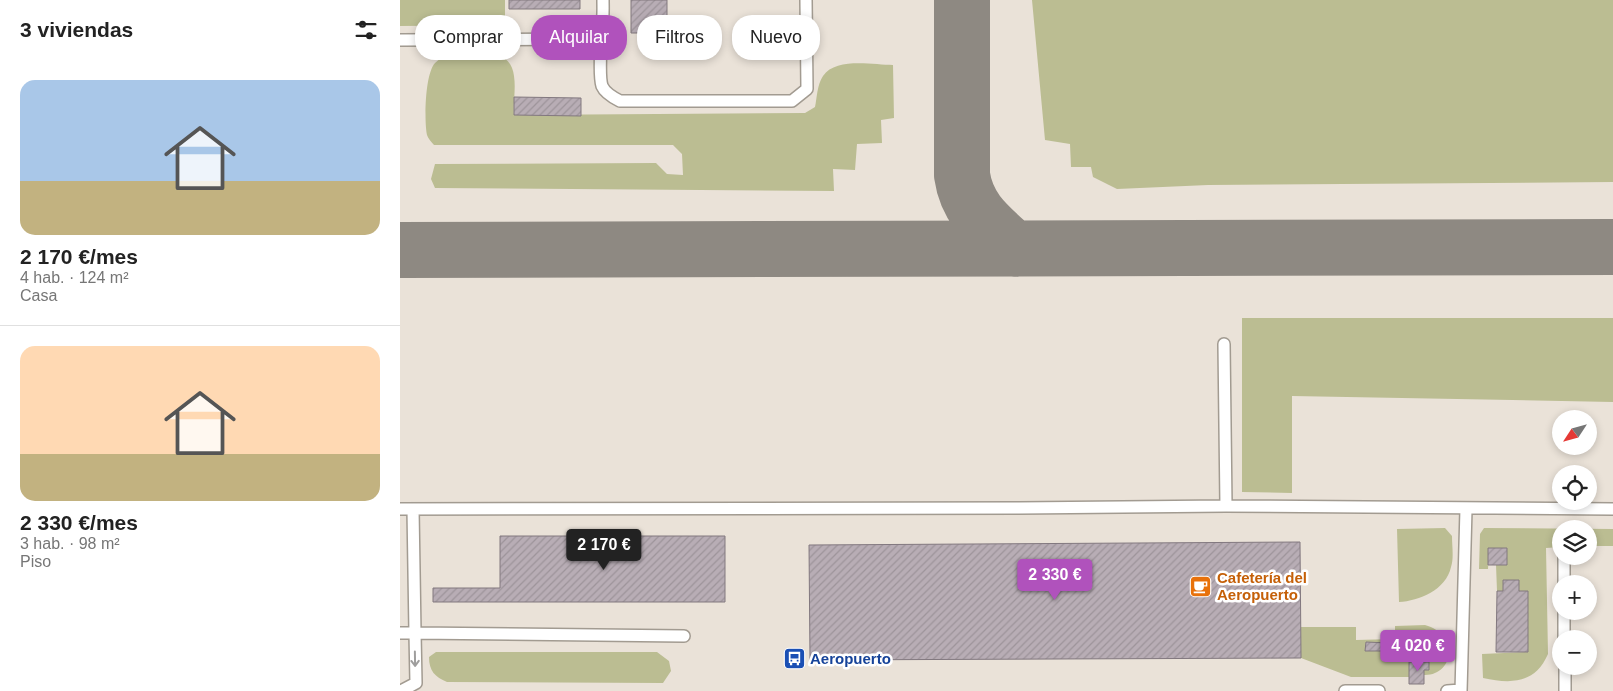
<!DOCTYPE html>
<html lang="es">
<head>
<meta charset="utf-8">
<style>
	body { margin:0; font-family:Arial,sans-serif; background:#f6f6f6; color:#222; height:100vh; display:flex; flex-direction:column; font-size:19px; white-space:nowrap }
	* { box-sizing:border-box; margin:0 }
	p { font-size:16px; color:#767676 }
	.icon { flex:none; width:28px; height:28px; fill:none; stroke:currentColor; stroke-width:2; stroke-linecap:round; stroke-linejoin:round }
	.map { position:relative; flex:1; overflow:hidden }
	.details { display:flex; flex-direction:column; background:#fff; width:400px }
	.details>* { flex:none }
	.guide { position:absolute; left:15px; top:15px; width:475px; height:45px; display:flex; gap:10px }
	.needle { width:32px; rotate:234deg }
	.buttons { position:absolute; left:1152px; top:410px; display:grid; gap:10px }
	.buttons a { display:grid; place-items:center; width:45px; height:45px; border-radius:50%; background:#fff; box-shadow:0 2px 8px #0003; font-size:25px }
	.price { position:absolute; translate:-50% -42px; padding:0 11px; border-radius:5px; background:#b052bc; color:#fff; font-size:16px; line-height:32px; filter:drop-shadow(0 1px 2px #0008) }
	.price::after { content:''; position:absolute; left:50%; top:30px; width:15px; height:11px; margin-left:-8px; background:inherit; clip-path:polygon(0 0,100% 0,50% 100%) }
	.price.selected { background:#222; color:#fff }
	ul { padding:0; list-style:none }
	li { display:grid; align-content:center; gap:10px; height:265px; padding:0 20px }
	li+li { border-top:1px solid #e0e0e0 }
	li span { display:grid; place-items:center; height:155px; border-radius:15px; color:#555 }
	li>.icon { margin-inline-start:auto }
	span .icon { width:90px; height:90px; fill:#fffc; stroke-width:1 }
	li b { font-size:21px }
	h2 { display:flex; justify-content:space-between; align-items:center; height:60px; padding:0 20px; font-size:21px }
	.chip { padding:0 18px; border-radius:20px; background:#fff; box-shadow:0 2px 8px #0003; font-size:18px; line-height:45px }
	.chip.selected { background:#b052bc; color:#fff }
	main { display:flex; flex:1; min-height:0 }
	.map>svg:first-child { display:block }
	.grass { fill:#bbbd92 }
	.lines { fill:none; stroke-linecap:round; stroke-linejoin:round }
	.taxiway { stroke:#8e8982; stroke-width:56 }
	.building { fill:url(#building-hatch); stroke:#82787f }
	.service-casing { stroke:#a29b91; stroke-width:14 }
	.service { stroke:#fff; stroke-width:11 }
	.oneway { stroke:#9f9e9d }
	.labels { text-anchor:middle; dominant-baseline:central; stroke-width:5; stroke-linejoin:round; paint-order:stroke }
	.food-label { font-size:15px; font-weight:bold; fill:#c56008; stroke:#fff; text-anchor:start }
	.transit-label { font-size:15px; font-weight:bold; fill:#164399; stroke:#fff; text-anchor:start }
</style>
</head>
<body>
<main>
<section class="details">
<h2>3 viviendas<svg class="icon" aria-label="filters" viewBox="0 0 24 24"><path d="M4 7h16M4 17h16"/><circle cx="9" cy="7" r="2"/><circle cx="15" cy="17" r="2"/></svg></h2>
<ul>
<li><span style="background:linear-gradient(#a9c7e8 65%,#c2b280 0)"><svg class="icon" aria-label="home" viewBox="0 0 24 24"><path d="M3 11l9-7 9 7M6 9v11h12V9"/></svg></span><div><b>2 170 €/mes</b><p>4 hab. · 124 m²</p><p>Casa</p></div></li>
<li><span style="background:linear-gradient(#ffd9b3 70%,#c2b280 0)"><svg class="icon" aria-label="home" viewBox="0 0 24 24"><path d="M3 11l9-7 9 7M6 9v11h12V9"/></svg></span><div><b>2 330 €/mes</b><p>3 hab. · 98 m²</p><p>Piso</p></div></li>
</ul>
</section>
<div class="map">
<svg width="1213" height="691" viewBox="0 0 1213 691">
	<defs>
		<pattern id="building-hatch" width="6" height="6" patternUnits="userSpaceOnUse" patternTransform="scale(1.25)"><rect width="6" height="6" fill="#b8adb5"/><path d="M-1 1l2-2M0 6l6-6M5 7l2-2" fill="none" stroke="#9d949a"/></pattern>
	</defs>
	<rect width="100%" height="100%" fill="#eae2d8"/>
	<path class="grass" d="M0 0H105V25L0 26Z
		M632 0H1213V182L808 185 717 189 693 177 691 167H671L670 144 645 140Z
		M56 51C77 52 111 47 114 76 116 89 113 103 114 115L405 113 415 107C417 97 417 85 423 76 436 57 473 65 493 65L494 118 481 120 482 143 457 144 455 170 433 169 434 191 35 188 31 179 35 164 256 163 267 174 283 175 282 154 273 145H34C31 142 28 138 27 135 24 120 25 74 35 63 41 57 48 54 56 51Z
		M842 318H1213V402L892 396V493L842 492Z
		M1045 528 1052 536C1052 546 1054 558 1051 567 1046 590 1019 601 999 602L997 529Z
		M1084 528 1213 529V546H1189V529H1161V547L1146 548 1148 654C1135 684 1111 684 1083 678L1082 654 1128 652V592L1119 591V580H1103V591H1097L1096 565H1107V548H1089L1088 569H1079L1080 534Z
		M1025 625C1061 635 1053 676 1024 675V670H1029V662H1009V677H951L901 658V627H956V640L995 639V626Z
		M36 652H257L269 661 271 671 263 683 47 682C35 677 29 671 29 657Z"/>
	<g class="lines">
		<path class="taxiway" d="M562 0V175C567 210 589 226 614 249
			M0 250 1213 247"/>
	</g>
	<path class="building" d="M109 0H180V9H109Z
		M231 0H267V33H231Z
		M114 97 181 98V116L114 115Z
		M100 536H325V602H33V588H100Z
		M900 542 901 658 410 660 409 545Z
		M1088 548H1107V565H1088Z
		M1103 580H1119V591H1128V652H1096L1097 591H1103Z
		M966 642 988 643V651H965Z
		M1009 662H1029V670H1024V684H1009Z"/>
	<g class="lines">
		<defs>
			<path id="service" d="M198 34C203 51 198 73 202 86 205 93 214 98 220 101H392L407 89 406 0
				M0 40 191 39C205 29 203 17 203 0
				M824 344 826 506
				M0 509 619 508 826 506 1213 509
				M13 509 15 633 284 636
				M1164 556V584
				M1164 611V639
				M0 633H15L16 683 1 691
				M1165 666V691
				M945 691H979
				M1047 691 1061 690
				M1061 691 1066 509"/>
		</defs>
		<use href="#service" class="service-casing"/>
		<use href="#service" class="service"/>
	</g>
	<defs><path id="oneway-shaft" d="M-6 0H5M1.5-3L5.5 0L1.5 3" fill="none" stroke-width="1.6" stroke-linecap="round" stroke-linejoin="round" transform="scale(1.25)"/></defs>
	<use class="oneway" href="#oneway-shaft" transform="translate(15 659) rotate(89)"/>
	<defs>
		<symbol id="cafe-square" viewBox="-11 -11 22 22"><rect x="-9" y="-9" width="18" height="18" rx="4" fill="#e8710a" stroke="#fff"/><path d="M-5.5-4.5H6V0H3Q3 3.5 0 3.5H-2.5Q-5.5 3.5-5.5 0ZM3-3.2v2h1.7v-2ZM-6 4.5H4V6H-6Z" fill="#fff"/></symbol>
		<symbol id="bus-square" viewBox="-11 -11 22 22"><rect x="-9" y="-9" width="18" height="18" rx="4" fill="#1a4fb4" stroke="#fff"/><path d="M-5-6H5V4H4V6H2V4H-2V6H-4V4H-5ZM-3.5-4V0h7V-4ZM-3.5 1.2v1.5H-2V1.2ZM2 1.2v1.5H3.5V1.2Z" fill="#fff"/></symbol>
	</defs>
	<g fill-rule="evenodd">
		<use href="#cafe-square" x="788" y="574" width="25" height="25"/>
		<use href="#bus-square" x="382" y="646" width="25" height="25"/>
	</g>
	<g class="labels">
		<g class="food-label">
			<text x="817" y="577">Cafetería del<tspan x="817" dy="17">Aeropuerto</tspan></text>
		</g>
		<g class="transit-label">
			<text x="410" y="658">Aeropuerto</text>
		</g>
	</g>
</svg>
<div class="buttons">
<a><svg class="needle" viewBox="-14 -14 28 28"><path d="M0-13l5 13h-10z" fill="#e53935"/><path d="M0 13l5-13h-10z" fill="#767676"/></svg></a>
<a><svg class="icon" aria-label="locate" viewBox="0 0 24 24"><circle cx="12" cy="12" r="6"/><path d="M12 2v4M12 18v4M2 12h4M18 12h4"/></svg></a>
<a><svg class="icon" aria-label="layers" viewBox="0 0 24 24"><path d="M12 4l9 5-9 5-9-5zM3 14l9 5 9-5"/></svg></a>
<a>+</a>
<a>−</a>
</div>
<b class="price selected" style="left:204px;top:571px">2 170 €</b>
<b class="price" style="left:655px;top:601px">2 330 €</b>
<b class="price" style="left:1018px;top:672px">4 020 €</b>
<div class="guide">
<a class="chip">Comprar</a>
<a class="chip selected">Alquilar</a>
<a class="chip">Filtros</a>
<a class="chip">Nuevo</a>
</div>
</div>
</main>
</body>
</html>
